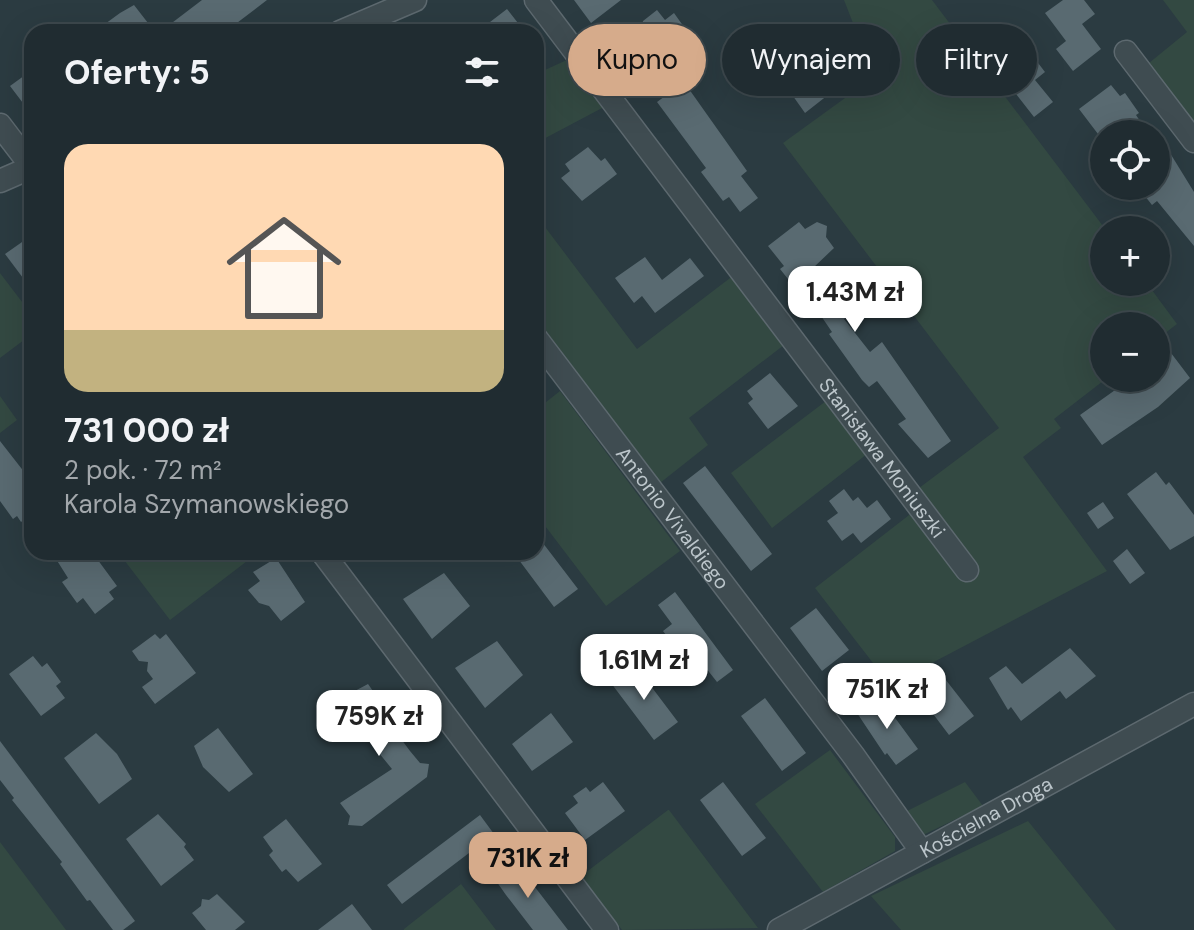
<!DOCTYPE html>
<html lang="pl">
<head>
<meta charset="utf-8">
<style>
	body { margin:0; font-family:"DM Sans",sans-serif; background:#283439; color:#f1f3f6; height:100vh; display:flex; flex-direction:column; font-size:30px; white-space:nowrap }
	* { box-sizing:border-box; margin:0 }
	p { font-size:26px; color:#a2a7ab }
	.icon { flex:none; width:44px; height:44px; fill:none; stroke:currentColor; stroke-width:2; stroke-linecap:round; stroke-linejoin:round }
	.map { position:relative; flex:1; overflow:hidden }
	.panel { position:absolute; left:24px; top:24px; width:520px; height:536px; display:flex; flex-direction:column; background:#202c31; border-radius:24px; box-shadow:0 8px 32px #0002,0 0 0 2px #3d484d }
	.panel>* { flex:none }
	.top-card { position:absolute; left:568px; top:24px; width:506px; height:72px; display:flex; gap:16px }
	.buttons { position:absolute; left:1090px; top:120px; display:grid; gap:16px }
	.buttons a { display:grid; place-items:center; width:80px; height:80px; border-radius:50%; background:#202c31; box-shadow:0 8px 32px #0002,0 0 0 2px #3d484d; font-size:40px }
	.price { position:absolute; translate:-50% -68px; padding:0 18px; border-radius:16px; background:#fff; color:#222; font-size:26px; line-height:52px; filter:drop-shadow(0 2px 4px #0008) }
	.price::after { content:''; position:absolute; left:50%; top:48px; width:24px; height:18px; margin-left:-12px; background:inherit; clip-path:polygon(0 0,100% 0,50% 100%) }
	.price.on { background:#d6ab8b; color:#111 }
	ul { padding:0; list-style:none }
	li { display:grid; align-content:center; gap:16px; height:424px; padding:0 40px }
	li+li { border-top:2px solid #3d484d }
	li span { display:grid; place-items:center; height:248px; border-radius:24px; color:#555 }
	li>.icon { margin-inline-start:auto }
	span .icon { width:144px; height:144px; fill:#fffc; stroke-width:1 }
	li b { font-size:34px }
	h2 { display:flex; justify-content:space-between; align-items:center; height:96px; padding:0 40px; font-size:34px }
	.chip { padding:0 28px; border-radius:36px; background:#202c31; box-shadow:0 8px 32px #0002,0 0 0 2px #3d484d; font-size:28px; line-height:72px }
	.chip.on { background:#d6ab8b; color:#111 }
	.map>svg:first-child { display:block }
	.green { fill:#334942 }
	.building { fill:#596a71 }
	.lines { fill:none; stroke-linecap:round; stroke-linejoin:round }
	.minor-casing { stroke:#5d696f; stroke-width:25 }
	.minor { stroke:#3f4c51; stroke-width:22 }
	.labels { text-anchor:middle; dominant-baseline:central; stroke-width:8; stroke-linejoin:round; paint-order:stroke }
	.street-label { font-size:20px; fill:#bcc6cb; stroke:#233137 }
</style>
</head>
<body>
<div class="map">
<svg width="1194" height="930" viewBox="0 0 1194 930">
	<rect width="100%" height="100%" fill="#2b3b41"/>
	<path class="green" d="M844 0H932L1106 230 1104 282H1146L1177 324 1156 340V326H1104V378H1107L1054 419 1061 428 1023 457 1107 571 890 685 815 588 913 512 958 572 956 576 975 577 977 565 919 488 999 428 783 143 874 77Z
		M1163 0H1194V122L1149 63 1187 32Z
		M569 59 604 107 536 143V74Z
		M536 215 637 349 734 275 784 345 689 418 708 445 660 483 543 327 542 310 536 302Z
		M0 273 32 315V334L0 358Z
		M560 391 680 551 606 606 536 514V410Z
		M0 396 17 420 0 433Z
		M826 401 867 454 772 528 731 473Z
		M118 552H259L170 620Z
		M830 750 895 837V851L823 892 755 804Z
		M965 782 983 806 923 835 907 811Z
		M668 810H669L758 928 622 930 581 876Z
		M1028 821 1116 930H901L871 896Z
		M0 842 66 930H0Z
		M461 884 496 930H404V929Z"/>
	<path class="building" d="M202 0H267L225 32H160Z
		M574 0H621L591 23Z
		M1063 0H1084L1095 14 1082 24 1101 49 1073 71 1056 49 1066 41 1045 13Z
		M134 5 155 32H94L120 13Z
		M507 9 525 32H477Z
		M657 10 665 20 674 13 689 34 656 59 639 41 643 21Z
		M1015 33 1045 72 1035 80 1053 102 1034 117 995 67 1007 59 997 47Z
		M802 63 814 79 829 67 842 84 805 113 788 89 791 87 784 77Z
		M32 70V115L10 86Z
		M684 82 747 171 741 176 758 198 740 212 729 197 723 201 701 172 706 168 657 102Z
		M1111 85 1120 96 1125 93 1139 113 1136 115 1144 127 1135 134H1098L1079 109Z
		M588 147 601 161 605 158 617 174 582 201 561 178 570 171 565 164Z
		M1170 153 1194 192V246L1157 201 1152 205 1137 186H1156V163Z
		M799 222 805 229 817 222 827 226 826 237 834 248 813 268 836 298 847 289 860 307 844 319 870 352 882 342 951 441 928 458 898 424 906 419 877 381 869 387 862 380 829 334 832 332 817 310 796 281 792 284 780 269 784 266 768 246Z
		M32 235V290L5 254Z
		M645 257 662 280 690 258 704 276 655 313 642 296 634 303 615 278Z
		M1168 349 1190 378 1158 407 1102 445 1080 415 1132 378H1156V358Z
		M770 373 798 406 768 429 748 403 753 399 747 391Z
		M0 441 32 482V513L21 522 17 516 13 519 0 501Z
		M705 466 772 554 751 571 683 483Z
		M1156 472 1166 485 1169 482 1194 515V536L1170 550 1127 494Z
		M844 489 853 501 858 497 867 508 877 500 891 519 861 543 853 533 842 541 827 521 838 513 829 501Z
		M1103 502 1114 518 1098 529 1087 513Z
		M536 534 578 589 554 607 513 552H536Z
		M1127 549 1145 573 1130 584 1113 561Z
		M66 552H92L117 586 109 592 114 599 95 614 83 598 77 603 62 582 68 578 56 559Z
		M276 558 305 602 281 621 269 606 259 603 248 590 260 581 253 572Z
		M444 573 470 606 432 639 403 599Z
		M675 592 733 670 717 682 702 663 693 671 663 631 672 624 658 605Z
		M816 608 849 650 822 671 790 628Z
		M155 634 160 639 166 634 196 673 155 704 142 687 153 679 147 671 148 662 139 661 132 651Z
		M497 641 523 675 485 708 455 668Z
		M1070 648 1096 676 1066 699 1060 691 1021 721 1011 707 1008 710 989 678 1006 666 1022 684Z
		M33 656 42 667 47 663 61 682 56 686 65 698 41 716 9 674Z
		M635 665 678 722 654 740 611 683Z
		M942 675 974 716 949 735 918 694Z
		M368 684 380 701 375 704 410 751 420 763 429 764 427 777 362 826 348 825 350 816 340 803 392 769 361 731 354 736 342 720 346 717 338 707 351 693Z
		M879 696 918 749 896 765 887 753 885 755 857 713Z
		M765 698 806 753 782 771 741 716Z
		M551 713 573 742 532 771 512 744Z
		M218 728 253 774 229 792 203 767 194 746Z
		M96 733 117 754 132 779 99 804 64 758Z
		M0 741 135 921 123 930H113L90 900 87 901 60 864 62 862 12 800 14 798 0 780Z
		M603 782 625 811 585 840 565 813 578 803 573 796 586 787 590 792Z
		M723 782 766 838 742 856 700 800Z
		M158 814 186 844 184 847 194 860 161 886 126 839Z
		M480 815 494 834 402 904 387 885Z
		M286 819 322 864 298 882 286 869 282 872 269 855 273 851 263 837Z
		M516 862 528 878 568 930H533L506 895 494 878Z
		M217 894 245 922 235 930H206L192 913 201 906 202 899 209 900Z
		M352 904 372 930H318Z"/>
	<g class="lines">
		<defs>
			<g id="minor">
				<path id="s1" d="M536 0 967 570"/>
				<path d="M340 32 415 0"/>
				<path d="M1126 52 1194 141"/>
				<path d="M0 125 32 167"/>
				<path d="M0 181 32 167"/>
				<path id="s2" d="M536 338 853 755 922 852"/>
				<path d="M322 552 607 930"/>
				<path id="s3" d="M779 930 1194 704"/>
			</g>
		</defs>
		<use href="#minor" class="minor-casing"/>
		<use href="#minor" class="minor"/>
	</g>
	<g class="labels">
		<g class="street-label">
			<text stroke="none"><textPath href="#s1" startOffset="574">Stanisława Moniuszki</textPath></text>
			<text stroke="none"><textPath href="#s2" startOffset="226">Antonio Vivaldiego</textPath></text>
			<text stroke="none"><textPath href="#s3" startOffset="236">Kościelna Droga</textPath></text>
		</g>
	</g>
</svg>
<div class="buttons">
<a><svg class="icon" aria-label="locate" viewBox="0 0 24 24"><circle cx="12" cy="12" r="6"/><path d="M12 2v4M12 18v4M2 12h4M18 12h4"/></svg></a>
<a>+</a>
<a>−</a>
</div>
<b class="price" style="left:855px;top:334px">1.43M zł</b>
<b class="price" style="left:644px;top:702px">1.61M zł</b>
<b class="price" style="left:887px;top:731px">751K zł</b>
<b class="price" style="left:379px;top:758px">759K zł</b>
<b class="price on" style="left:528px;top:900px">731K zł</b>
<div class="top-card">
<a class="chip on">Kupno</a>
<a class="chip">Wynajem</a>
<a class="chip">Filtry</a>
</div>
<section class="panel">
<h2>Oferty: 5<svg class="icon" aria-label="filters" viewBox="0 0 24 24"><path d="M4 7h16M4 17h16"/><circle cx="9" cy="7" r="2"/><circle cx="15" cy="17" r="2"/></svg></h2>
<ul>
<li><span style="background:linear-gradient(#ffd9b3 75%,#c2b280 0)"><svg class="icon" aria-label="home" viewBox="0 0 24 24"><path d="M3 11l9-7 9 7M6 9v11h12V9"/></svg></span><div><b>731 000 zł</b><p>2 pok. · 72 m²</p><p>Karola Szymanowskiego</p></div></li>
</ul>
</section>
</div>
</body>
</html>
